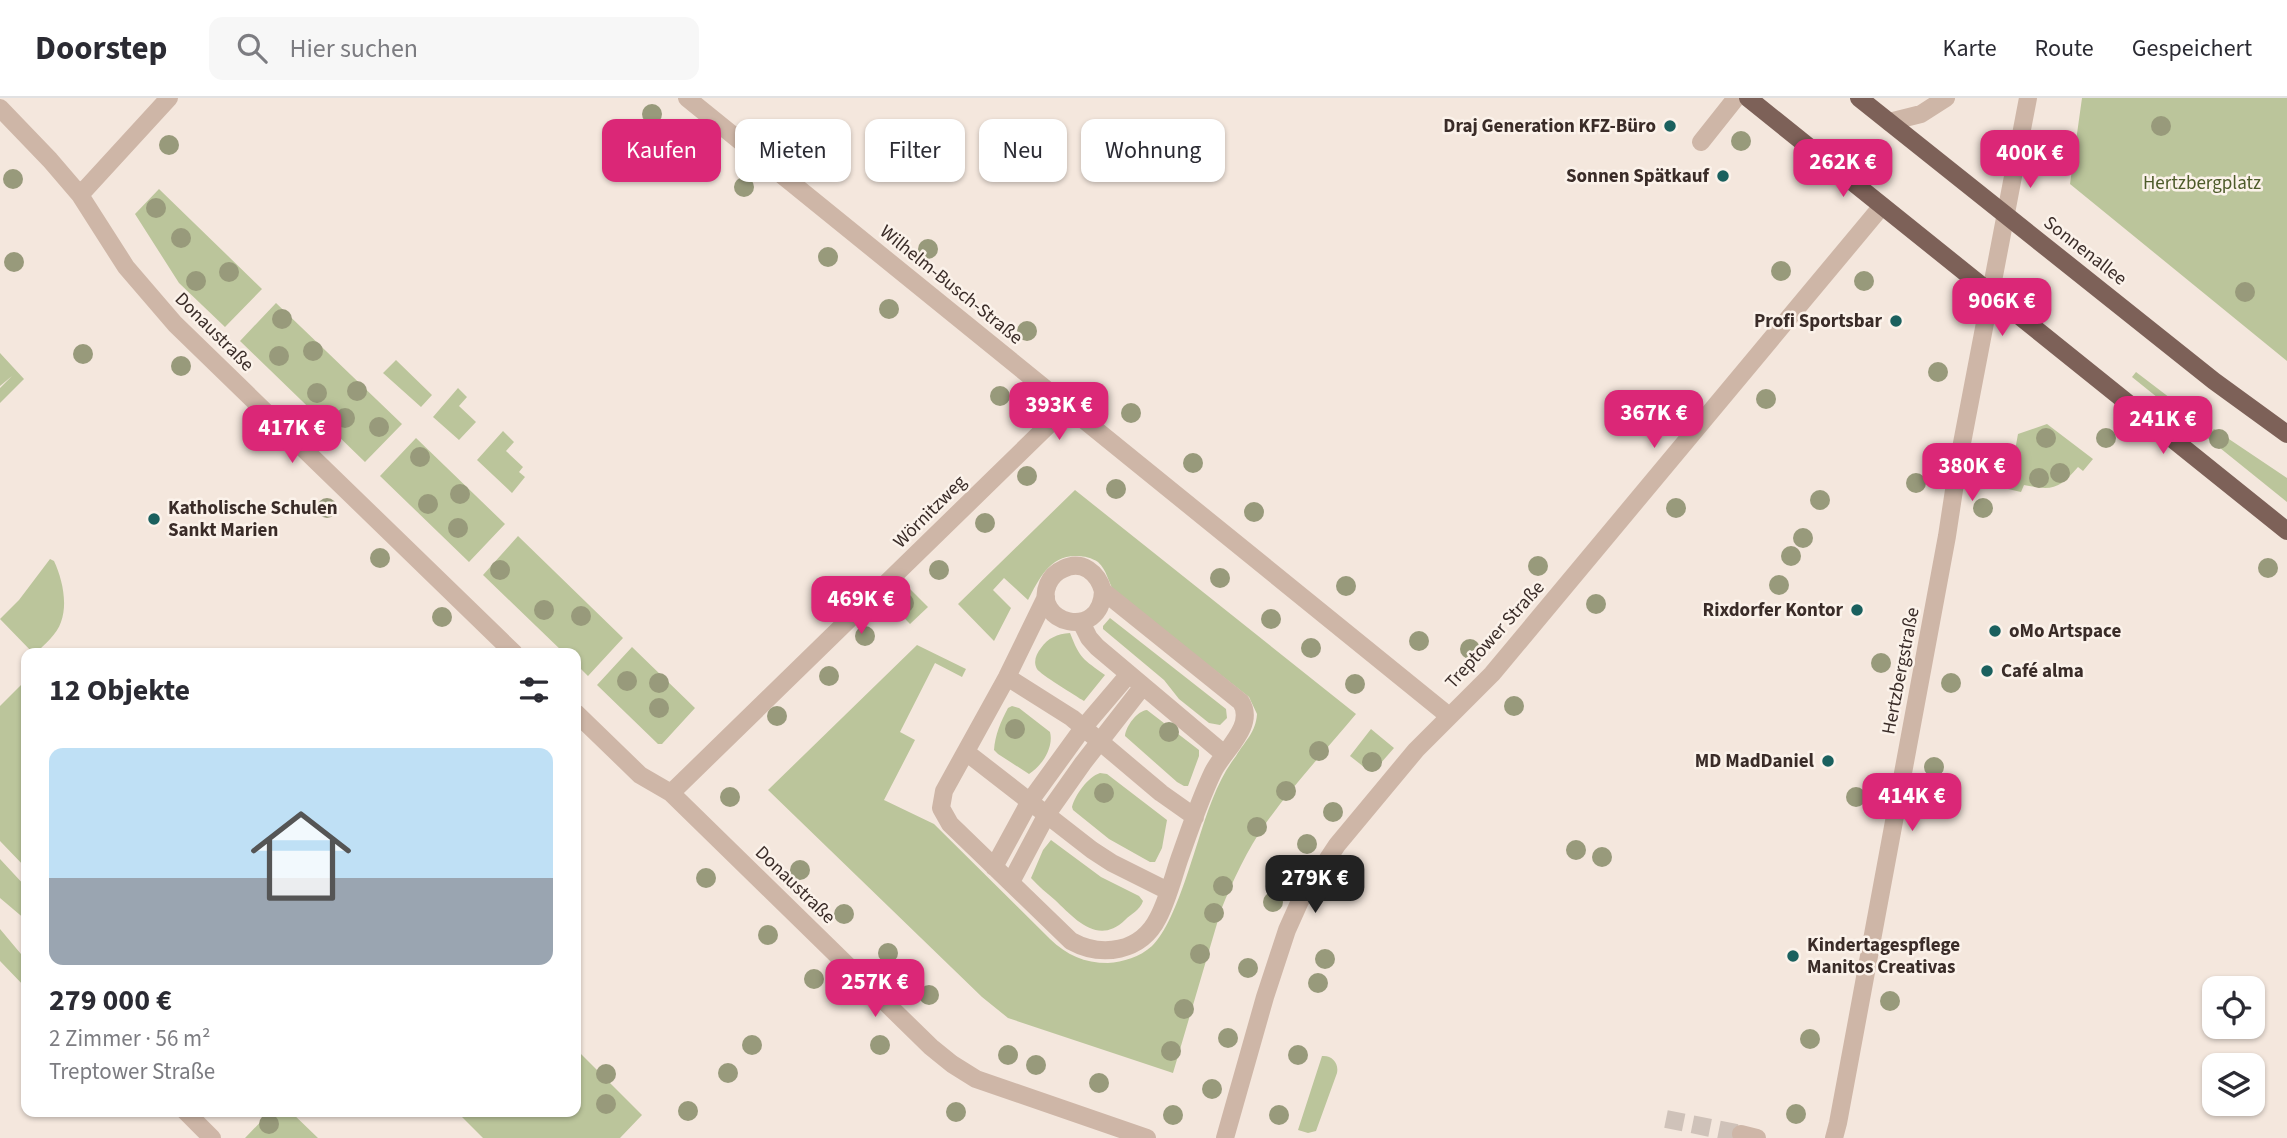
<!DOCTYPE html>
<html lang="de">
<head>
<meta charset="utf-8">
<style>
	body { margin:0; font-family:"Source Sans 3",sans-serif; background:#f7f7f7; color:#2b2b33; height:100vh; display:flex; flex-direction:column; font-size:26px; white-space:nowrap }
	* { box-sizing:border-box; margin:0 }
	p { font-size:23px; color:#7c7c81 }
	.icon { flex:none; width:38px; height:38px; fill:none; stroke:currentColor; stroke-width:2; stroke-linecap:round; stroke-linejoin:round }
	.map { position:relative; flex:1; overflow:hidden }
	.drawer { position:absolute; left:21px; top:550px; width:560px; height:469px; display:flex; flex-direction:column; background:#fff; border-radius:14px; box-shadow:0 2px 5px #0004 }
	.drawer>* { flex:none }
	.hud { position:absolute; left:602px; top:21px; width:665px; height:63px; display:flex; gap:14px }
	.controls { position:absolute; left:2202px; top:878px; display:grid; gap:14px }
	.controls a { display:grid; place-items:center; width:63px; height:63px; border-radius:14px; background:#fff; box-shadow:0 2px 5px #0004; font-size:35px }
	.price { position:absolute; translate:-50% -60px; padding:0 16px; border-radius:14px; background:#db2777; color:#fff; font-size:23px; line-height:46px; filter:drop-shadow(0 2px 4px #0008) }
	.price::after { content:''; position:absolute; left:50%; top:42px; width:21px; height:16px; margin-left:-10px; background:inherit; clip-path:polygon(0 0,100% 0,50% 100%) }
	.price.selected { background:#222; color:#fff }
	ul { padding:0; list-style:none }
	li { display:grid; align-content:center; gap:14px; height:371px; padding:0 28px }
	li+li { border-top:2px solid #e1e1e2 }
	li span { display:grid; place-items:center; height:217px; border-radius:14px; color:#555 }
	li>.icon { margin-inline-start:auto }
	span .icon { width:126px; height:126px; fill:#fffc; stroke-width:1 }
	li b { font-size:30px }
	h2 { display:flex; justify-content:space-between; align-items:center; height:84px; padding:0 28px; font-size:30px }
	.chip { padding:0 24px; border-radius:14px; background:#fff; box-shadow:0 2px 5px #0004; font-size:24px; line-height:63px }
	.chip.selected { background:#db2777; color:#fff }
	header { display:flex; align-items:center; gap:42px; box-sizing:border-box; height:98px; padding:0 35px; background:#fff; border-bottom:2px solid #e1e1e2 }
	header strong { font-size:33px }
	nav { display:flex; gap:38px; margin-inline-start:auto; font-size:24px }
	.search { width:490px; height:63px; background:#f7f7f7; display:flex; align-items:center; gap:18px; box-sizing:border-box; padding:0 24px; border-radius:14px; color:#7c7c81; font-size:26px }
	.map>svg:first-child { display:block }
	.green { fill:#bbc59b }
	.lines { fill:none; stroke-linecap:round; stroke-linejoin:round }
	.minor-tunnel { stroke:#cfc2b9; stroke-width:18; stroke-dasharray:18 9; stroke-linecap:butt }
	.minor { stroke:#ceb6a7; stroke-width:18 }
	.major { stroke:#7d6158; stroke-width:18 }
	.tree { fill:#989a7b }
	.poi-dot { fill:#1a605e; stroke:#fbf2ea; stroke-width:2.5 }
	.labels { text-anchor:middle; dominant-baseline:central; stroke-width:5; stroke-linejoin:round; paint-order:stroke }
	.poi-label { font-size:19px; font-weight:bold; fill:#3a2c28; stroke:#fbf2ea; text-anchor:end }
	.park-label { font-size:19px; fill:#4d5b2a; stroke:#fbf2ea }
	.street-label { font-size:19px; fill:#3a2c28; stroke:#fbf2ea }
</style>
</head>
<body>
<header>
<strong>Doorstep</strong>
<div class="search"><svg class="icon" aria-label="search" viewBox="0 0 24 24"><circle cx="10" cy="10" r="6"/><path d="M15 15l6 6"/></svg>Hier suchen</div>
<nav><a>Karte</a><a>Route</a><a>Gespeichert</a></nav>
</header>
<div class="map">
<svg width="2287" height="1040" viewBox="0 0 2287 1040">
	<rect width="100%" height="100%" fill="#f4e7dd"/>
	<path class="green" d="M2082 0H2287V263L2070 86Z
		M159 91 262 191 225 229 179 185 135 116Z
		M276 205 402 326 365 364 240 243Z
		M0 255 24 281 0 305V290L12 278 0 288Z
		M396 262 432 297 421 309 383 275Z
		M2136 274 2195 319 2193 322 2210 335 2214 331 2287 380V404L2132 279Z
		M458 290 467 299 459 308 476 324 459 342 433 319Z
		M2047 326 2093 361 2083 373 2078 369C2059 391 2053 393 2024 387L2021 394 2008 391 2018 336Z
		M503 333 514 344 506 353 523 369 519 374 525 379 512 395 477 362Z
		M416 340 505 426 469 464 380 378Z
		M1075 392 1356 616C1326 652 1293 687 1266 725 1247 752 1233 782 1221 812L1173 975 1008 920 982 899 768 692 917 547 966 571 962 579 935 565 900 634 915 642 884 702 934 726 1050 841C1067 857 1084 865 1108 865 1123 864 1140 859 1152 848 1179 822 1197 738 1213 700 1219 685 1226 671 1236 658 1245 643 1256 634 1257 616L1249 599 1114 493C1108 484 1107 472 1098 464 1092 460 1084 458 1077 458 1050 457 1039 481 1028 502L1004 480 993 492 1011 510 994 543 958 506Z
		M518 438 623 540 588 578 576 566V555H564L483 477Z
		M50 461 54 463C62 480 68 505 61 524 57 536 45 546 36 555H33L0 521 19 502Z
		M903 484 928 509 910 526 887 502V499Z
		M1110 520 1226 611 1227 620 1220 627 1209 625 1179 601 1164 582 1103 531V528Z
		M1070 535C1080 561 1083 561 1105 577L1084 603C1076 598 1040 576 1037 571 1033 564 1036 556 1041 550 1048 540 1057 536 1070 535Z
		M632 549 695 610 662 646H658L597 587Z
		M23 585 26 588V770L0 743V608Z
		M1012 608 1019 610 1050 634C1054 649 1042 668 1029 676L998 656 994 652C995 637 1001 623 1008 610Z
		M1147 612 1199 652V658L1188 688H1184L1177 684 1125 638C1126 628 1137 613 1147 612Z
		M1371 631 1394 650 1373 674 1369 673 1350 658Z
		M1100 675 1107 676 1167 722 1162 750 1155 764H1150L1109 741 1073 712 1072 709C1075 697 1088 679 1100 675Z
		M1051 742 1101 779 1139 798 1143 803C1140 812 1131 816 1125 822 1098 848 1075 821 1055 802 1047 795 1038 788 1031 780L1043 752Z
		M0 761 26 789V822L0 800Z
		M0 831 26 862V890L0 863Z
		M576 951 642 1017 620 1040H483L456 1013H576Z
		M1322 958C1332 957 1339 965 1337 975L1316 1033 1308 1035 1298 1032Z
		M271 1013H290L318 1040H245Z"/>
	<g class="lines">
		<path class="minor-tunnel" d="M1666 1021 1741 1036"/>
		<path class="minor" d="M687 0 1449 618
			M0 10 50 62 80 97 126 169 175 226 514 555
			M1889 24 1921 16 1946 0
			M1701 44 1736 0
			M80 97 169 0
			M1046 499 1007 579 944 693 941 710 950 726 1071 843C1102 860 1141 854 1158 820 1168 801 1173 779 1180 759 1190 731 1200 701 1213 674 1223 653 1256 628 1241 604L1103 493C1098 475 1082 461 1063 471 1056 474 1051 479 1048 486 1032 525 1101 544 1103 493
			M1081 524 1089 540 1097 549 1224 656
			M1007 579 1072 620 1161 695 1195 719
			M576 615 640 677 671 695 931 949 952 966 976 981 1147 1040
			M966 654 1092 752 1112 765 1168 793
			M671 695 1068 308
			M994 769 1030 703 1083 630 1129 576
			M1011 784 1047 716 1083 665 1143 588
			M185 1013 212 1040
			M1741 1036 1757 1040
			M1225 1040 1265 899 1287 832 1300 803 1337 747 1416 652 1492 576 1882 108
			M1834 1040 1838 1025 1947 438 1958 366 2028 0"/>
		<path class="major" d="M1748 0 2287 433
			M1859 0 2214 283 2287 336"/>
	</g>
	<g class="tree">
		<circle cx="652" cy="16" r="10"/>
		<circle cx="2161" cy="28" r="10"/>
		<circle cx="1741" cy="43" r="10"/>
		<circle cx="169" cy="47" r="10"/>
		<circle cx="705" cy="59" r="10"/>
		<circle cx="830" cy="74" r="10"/>
		<circle cx="13" cy="81" r="10"/>
		<circle cx="744" cy="89" r="10"/>
		<circle cx="156" cy="110" r="10"/>
		<circle cx="181" cy="140" r="10"/>
		<circle cx="928" cy="151" r="10"/>
		<circle cx="828" cy="159" r="10"/>
		<circle cx="14" cy="164" r="10"/>
		<circle cx="1781" cy="173" r="10"/>
		<circle cx="229" cy="174" r="10"/>
		<circle cx="196" cy="183" r="10"/>
		<circle cx="1864" cy="183" r="10"/>
		<circle cx="2245" cy="194" r="10"/>
		<circle cx="889" cy="211" r="10"/>
		<circle cx="282" cy="221" r="10"/>
		<circle cx="1027" cy="233" r="10"/>
		<circle cx="313" cy="253" r="10"/>
		<circle cx="83" cy="256" r="10"/>
		<circle cx="279" cy="258" r="10"/>
		<circle cx="181" cy="268" r="10"/>
		<circle cx="1938" cy="274" r="10"/>
		<circle cx="357" cy="293" r="10"/>
		<circle cx="317" cy="295" r="10"/>
		<circle cx="1000" cy="298" r="10"/>
		<circle cx="1766" cy="301" r="10"/>
		<circle cx="1131" cy="315" r="10"/>
		<circle cx="345" cy="320" r="10"/>
		<circle cx="379" cy="329" r="10"/>
		<circle cx="2046" cy="340" r="10"/>
		<circle cx="2106" cy="340" r="10"/>
		<circle cx="2219" cy="341" r="10"/>
		<circle cx="255" cy="342" r="10"/>
		<circle cx="420" cy="359" r="10"/>
		<circle cx="1193" cy="365" r="10"/>
		<circle cx="2060" cy="375" r="10"/>
		<circle cx="1027" cy="378" r="10"/>
		<circle cx="2039" cy="380" r="10"/>
		<circle cx="1916" cy="385" r="10"/>
		<circle cx="1116" cy="391" r="10"/>
		<circle cx="460" cy="396" r="10"/>
		<circle cx="1820" cy="402" r="10"/>
		<circle cx="428" cy="406" r="10"/>
		<circle cx="327" cy="410" r="10"/>
		<circle cx="1676" cy="410" r="10"/>
		<circle cx="1983" cy="410" r="10"/>
		<circle cx="1254" cy="414" r="10"/>
		<circle cx="985" cy="425" r="10"/>
		<circle cx="458" cy="430" r="10"/>
		<circle cx="1803" cy="440" r="10"/>
		<circle cx="1791" cy="458" r="10"/>
		<circle cx="380" cy="460" r="10"/>
		<circle cx="1538" cy="468" r="10"/>
		<circle cx="2268" cy="470" r="10"/>
		<circle cx="500" cy="472" r="10"/>
		<circle cx="939" cy="472" r="10"/>
		<circle cx="1220" cy="480" r="10"/>
		<circle cx="1779" cy="487" r="10"/>
		<circle cx="1346" cy="488" r="10"/>
		<circle cx="904" cy="505" r="10"/>
		<circle cx="1596" cy="506" r="10"/>
		<circle cx="544" cy="512" r="10"/>
		<circle cx="581" cy="518" r="10"/>
		<circle cx="442" cy="519" r="10"/>
		<circle cx="1271" cy="521" r="10"/>
		<circle cx="865" cy="538" r="10"/>
		<circle cx="1419" cy="543" r="10"/>
		<circle cx="1311" cy="550" r="10"/>
		<circle cx="1470" cy="551" r="10"/>
		<circle cx="1881" cy="565" r="10"/>
		<circle cx="829" cy="578" r="10"/>
		<circle cx="627" cy="583" r="10"/>
		<circle cx="659" cy="585" r="10"/>
		<circle cx="1951" cy="585" r="10"/>
		<circle cx="1355" cy="586" r="10"/>
		<circle cx="1514" cy="608" r="10"/>
		<circle cx="659" cy="610" r="10"/>
		<circle cx="777" cy="618" r="10"/>
		<circle cx="1015" cy="631" r="10"/>
		<circle cx="1169" cy="634" r="10"/>
		<circle cx="1319" cy="653" r="10"/>
		<circle cx="1372" cy="664" r="10"/>
		<circle cx="1934" cy="669" r="10"/>
		<circle cx="1286" cy="693" r="10"/>
		<circle cx="1104" cy="695" r="10"/>
		<circle cx="730" cy="699" r="10"/>
		<circle cx="1856" cy="699" r="10"/>
		<circle cx="1333" cy="714" r="10"/>
		<circle cx="1257" cy="729" r="10"/>
		<circle cx="1307" cy="746" r="10"/>
		<circle cx="1576" cy="752" r="10"/>
		<circle cx="1602" cy="759" r="10"/>
		<circle cx="800" cy="772" r="10"/>
		<circle cx="706" cy="780" r="10"/>
		<circle cx="1223" cy="788" r="10"/>
		<circle cx="1273" cy="804" r="10"/>
		<circle cx="1214" cy="815" r="10"/>
		<circle cx="844" cy="816" r="10"/>
		<circle cx="768" cy="837" r="10"/>
		<circle cx="888" cy="855" r="10"/>
		<circle cx="1200" cy="856" r="10"/>
		<circle cx="1325" cy="861" r="10"/>
		<circle cx="1248" cy="870" r="10"/>
		<circle cx="814" cy="881" r="10"/>
		<circle cx="1318" cy="885" r="10"/>
		<circle cx="929" cy="897" r="10"/>
		<circle cx="1890" cy="903" r="10"/>
		<circle cx="1184" cy="911" r="10"/>
		<circle cx="1228" cy="940" r="10"/>
		<circle cx="1810" cy="941" r="10"/>
		<circle cx="752" cy="947" r="10"/>
		<circle cx="880" cy="947" r="10"/>
		<circle cx="1171" cy="953" r="10"/>
		<circle cx="1008" cy="957" r="10"/>
		<circle cx="1298" cy="957" r="10"/>
		<circle cx="1036" cy="967" r="10"/>
		<circle cx="728" cy="975" r="10"/>
		<circle cx="606" cy="976" r="10"/>
		<circle cx="1099" cy="985" r="10"/>
		<circle cx="1212" cy="991" r="10"/>
		<circle cx="606" cy="1006" r="10"/>
		<circle cx="688" cy="1013" r="10"/>
		<circle cx="956" cy="1014" r="10"/>
		<circle cx="1796" cy="1016" r="10"/>
		<circle cx="1173" cy="1017" r="10"/>
		<circle cx="1279" cy="1017" r="10"/>
		<circle cx="269" cy="1026" r="10"/>
	</g>
	<g class="poi-dot">
		<circle cx="1670" cy="28" r="7"/>
		<circle cx="1723" cy="78" r="7"/>
		<circle cx="1896" cy="223" r="7"/>
		<circle cx="154" cy="421" r="7"/>
		<circle cx="1857" cy="512" r="7"/>
		<circle cx="1995" cy="533" r="7"/>
		<circle cx="1987" cy="573" r="7"/>
		<circle cx="1828" cy="663" r="7"/>
		<circle cx="1793" cy="858" r="7"/>
	</g>
	<g class="labels">
		<g class="poi-label">
			<text x="1656" y="28">Draj Generation KFZ-Büro</text>
			<text x="1709" y="78">Sonnen Spätkauf</text>
			<text x="1882" y="223">Profi Sportsbar</text>
			<text x="168" y="410" text-anchor="start">Katholische Schulen<tspan x="168" dy="22">Sankt Marien</tspan></text>
			<text x="1843" y="512">Rixdorfer Kontor</text>
			<text x="2009" y="533" text-anchor="start">oMo Artspace</text>
			<text x="2001" y="573" text-anchor="start">Café alma</text>
			<text x="1814" y="663">MD MadDaniel</text>
			<text x="1807" y="847" text-anchor="start">Kindertagespflege<tspan x="1807" dy="22">Manitos Creativas</tspan></text>
		</g>
		<g class="park-label">
			<text x="2202" y="85">Hertzbergplatz</text>
		</g>
		<g class="street-label">
			<text transform="translate(2085 153) rotate(38)">Sonnenallee</text>
			<text transform="translate(951 187) rotate(39)">Wilhelm-Busch-Straße</text>
			<text transform="translate(214 234) rotate(45)">Donaustraße</text>
			<text transform="translate(930 414) rotate(-45)">Wörnitzweg</text>
			<text transform="translate(1495 537) rotate(-48)">Treptower Straße</text>
			<text transform="translate(1901 573) rotate(-79)">Hertzbergstraße</text>
			<text transform="translate(795 787) rotate(44)">Donaustraße</text>
		</g>
	</g>
</svg>
<div class="controls">
<a><svg class="icon" aria-label="locate" viewBox="0 0 24 24"><circle cx="12" cy="12" r="6"/><path d="M12 2v4M12 18v4M2 12h4M18 12h4"/></svg></a>
<a><svg class="icon" aria-label="layers" viewBox="0 0 24 24"><path d="M12 4l9 5-9 5-9-5zM3 14l9 5 9-5"/></svg></a>
</div>
<b class="price" style="left:2030px;top:92px">400K €</b>
<b class="price" style="left:1843px;top:101px">262K €</b>
<b class="price" style="left:2002px;top:240px">906K €</b>
<b class="price" style="left:1059px;top:344px">393K €</b>
<b class="price" style="left:1654px;top:352px">367K €</b>
<b class="price" style="left:2163px;top:358px">241K €</b>
<b class="price" style="left:292px;top:367px">417K €</b>
<b class="price" style="left:1972px;top:405px">380K €</b>
<b class="price" style="left:861px;top:538px">469K €</b>
<b class="price" style="left:1912px;top:735px">414K €</b>
<b class="price selected" style="left:1315px;top:817px">279K €</b>
<b class="price" style="left:875px;top:921px">257K €</b>
<div class="hud">
<a class="chip selected">Kaufen</a>
<a class="chip">Mieten</a>
<a class="chip">Filter</a>
<a class="chip">Neu</a>
<a class="chip">Wohnung</a>
</div>
<section class="drawer">
<h2>12 Objekte<svg class="icon" aria-label="filters" viewBox="0 0 24 24"><path d="M4 7h16M4 17h16"/><circle cx="9" cy="7" r="2"/><circle cx="15" cy="17" r="2"/></svg></h2>
<ul>
<li><span style="background:linear-gradient(#bfe0f5 60%,#9aa5b1 0)"><svg class="icon" aria-label="home" viewBox="0 0 24 24"><path d="M3 11l9-7 9 7M6 9v11h12V9"/></svg></span><div><b>279 000 €</b><p>2 Zimmer · 56 m²</p><p>Treptower Straße</p></div></li>
</ul>
</section>
</div>
</body>
</html>
